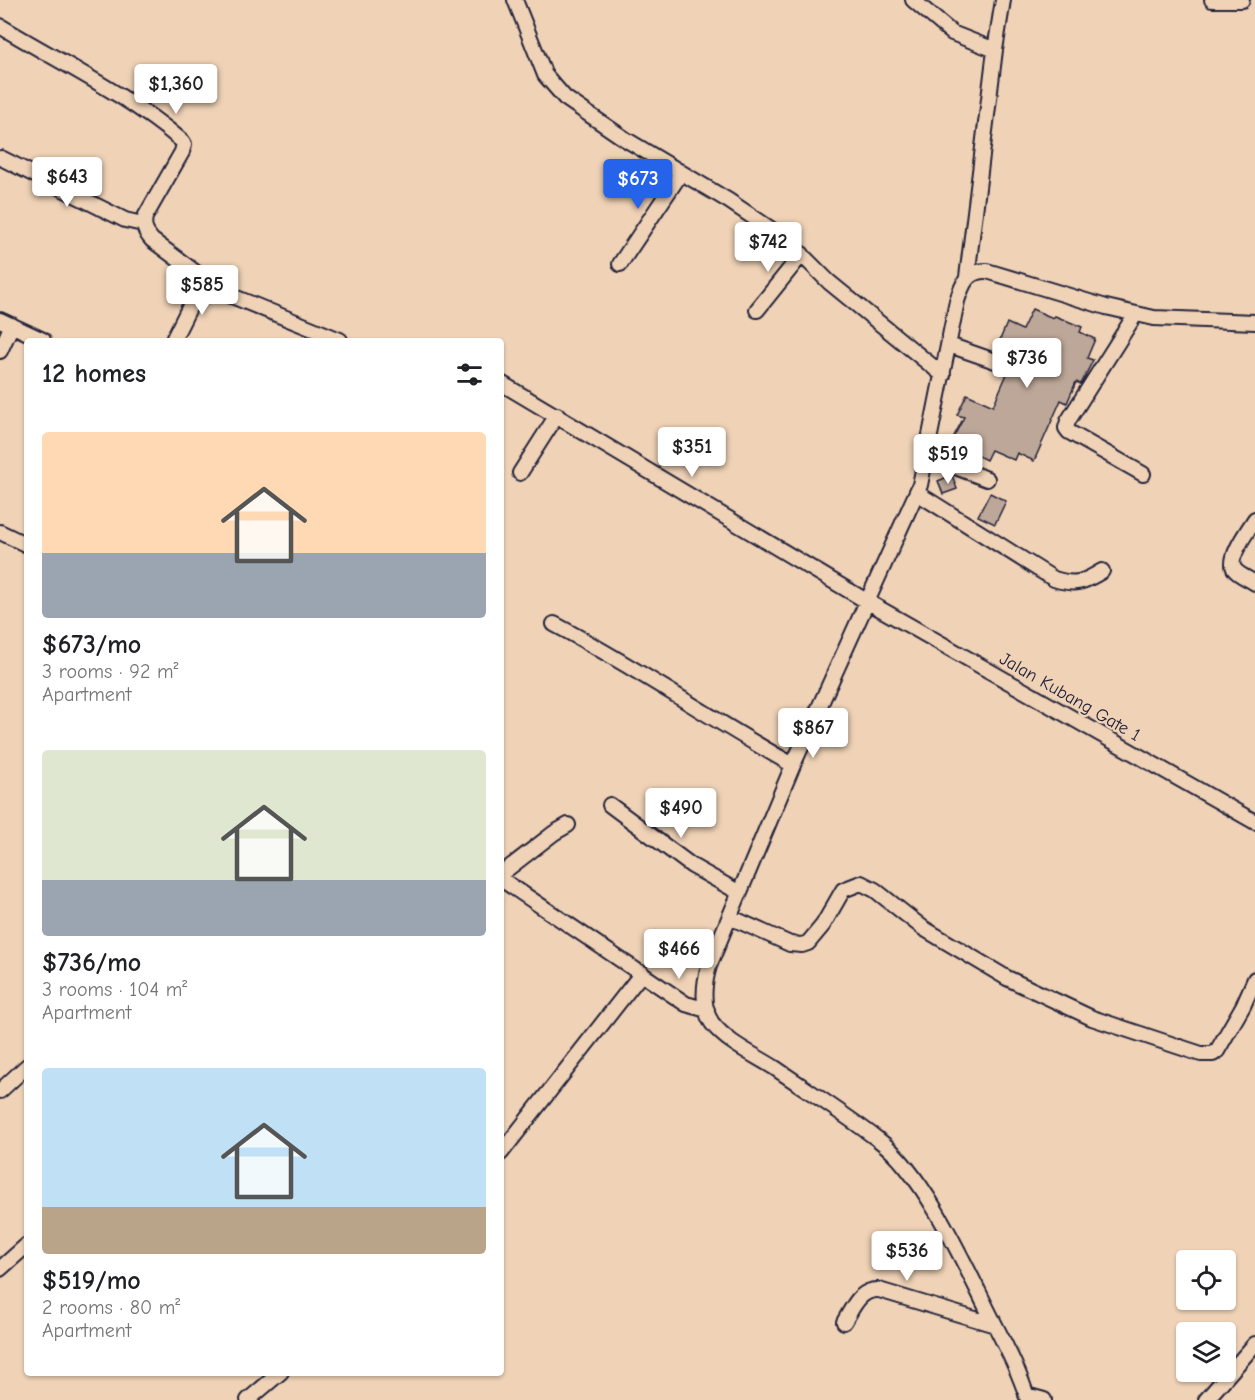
<!DOCTYPE html>
<html lang="en">
<head>
<meta charset="utf-8">
<style>
	body { margin:0; font-family:"Comic Neue",sans-serif; background:#f6f6f6; color:#202124; height:100vh; display:flex; flex-direction:column; font-size:22px; white-space:nowrap }
	* { box-sizing:border-box; margin:0 }
	p { font-size:20px; color:#757577 }
	.icon { flex:none; width:33px; height:33px; fill:none; stroke:currentColor; stroke-width:2; stroke-linecap:round; stroke-linejoin:round }
	.map { position:relative; flex:1; overflow:hidden }
	.side { position:absolute; left:24px; top:338px; width:480px; height:1038px; display:flex; flex-direction:column; background:#fff; border-radius:6px; box-shadow:0 2px 4px #0004 }
	.side>* { flex:none }
	.controls { position:absolute; left:1176px; top:1250px; display:grid; gap:12px }
	.controls a { display:grid; place-items:center; width:60px; height:60px; border-radius:6px; background:#fff; box-shadow:0 2px 4px #0004; font-size:30px }
	.price { position:absolute; translate:-50% -51px; padding:0 14px; border-radius:6px; background:#fff; color:#222; font-size:20px; line-height:39px; filter:drop-shadow(0 2px 3px #0008) }
	.price::after { content:''; position:absolute; left:50%; top:36px; width:18px; height:14px; margin-left:-9px; background:inherit; clip-path:polygon(0 0,100% 0,50% 100%) }
	.price.on { background:#2563eb; color:#fff }
	ul { padding:0; list-style:none }
	li { display:grid; align-content:center; gap:12px; height:318px; padding:0 18px }
	li span { display:grid; place-items:center; height:186px; border-radius:6px; color:#555 }
	li>.icon { margin-inline-start:auto }
	span .icon { width:108px; height:108px; fill:#fffc; stroke-width:1 }
	li b { font-size:26px }
	h2 { display:flex; justify-content:space-between; align-items:center; height:72px; padding:0 18px; font-size:26px }
	.map>svg:first-child { display:block }
	.building { fill:#bda798; stroke:#22223b; stroke-width:1.5 }
	.lines { fill:none; stroke-linecap:round; stroke-linejoin:round }
	.minor-casing { stroke:#22223b; stroke-width:18 }
	.minor { stroke:#f0d3b7; stroke-width:14 }
	.labels { text-anchor:middle; dominant-baseline:central; stroke-width:4.5; stroke-linejoin:round; paint-order:stroke }
	.street-label { font-size:18px; fill:#22223b; stroke:#f0d3b7 }
</style>
</head>
<body>
<div class="map">
<svg width="1255" height="1400" viewBox="0 0 1255 1400">
	<rect width="100%" height="100%" fill="#f0d3b7"/>
	<filter id="ink" filterUnits="userSpaceOnUse"><feTurbulence type="fractalNoise" baseFrequency=".0167" numOctaves="2"/><feDisplacementMap in="SourceGraphic" scale="12" xChannelSelector="R" yChannelSelector="G"/><feConvolveMatrix kernelMatrix="1 2 1 2 8 2 1 2 1" color-interpolation-filters="sRGB"/></filter>
	<g filter="url(#ink)">
		<path class="building" d="M1032 309 1053 318 1055 316 1082 327 1080 332 1095 339 1087 358 1093 360 1081 384 1076 382 1067 403 1061 400 1034 461 1017 453 1014 460 991 450 986 460 951 442 964 417 957 415 967 394 993 406 1007 374 1002 372 1012 348 999 342 1007 323 1022 330Z
			M952 475 957 489 943 494 938 481Z
			M990 493 1006 501 995 524 978 516Z"/>
		<g class="lines">
			<defs>
				<path id="minor" d="M515 0 545 75 565 98 625 139 729 201 787 240 829 282 943 375
					M913 0 952 33 995 50
					M1212 0H1242
					M0 26C61 63 127 94 182 141L184 144 182 152 145 217C143 227 145 232 152 240L222 292 340 340
					M1 158 125 220 143 224
					M620 264 681 173
					M967 277 995 50 1003 0
					M757 310 802 254
					M1135 315 1068 421 1066 428 1069 432 1143 474
					M0 320 43 340
					M173 340 204 278
					M949 345 995 361
					M0 351 12 325
					M501 383 868 602 1255 822
					M927 456 987 479
					M520 473 557 415
					M917 493 1054 579C1076 586 1084 582 1102 571
					M1255 519C1249 529 1226 559 1235 570 1239 575 1249 579 1255 583
					M0 532 27 545
					M554 624C636 667 712 720 793 765
					M610 805 692 866 740 893
					M501 874 554 833 568 825
					M501 879 686 1004 707 1010
					M730 917 790 944 802 945 808 943 823 925 843 890 861 883 875 890 923 928 1007 978 1092 1018 1201 1054H1213L1217 1051 1243 1006 1255 979
					M0 1091 27 1066
					M501 1153 642 973
					M0 1269 27 1245
					M844 1322C853 1308 859 1289 879 1290L995 1325
					M1026 1395 1044 1400
					M248 1400 281 1372
					M1028 1400C1019 1370 1003 1341 989 1313 964 1263 924 1174 880 1141 846 1115 810 1092 775 1068 755 1055 727 1043 712 1023 701 1007 704 983 709 966L793 765 920 485 957 301C962 285 967 270 987 271L1106 307 1154 318 1255 322
					M1206 1400 1255 1344"/>
			</defs>
			<use href="#minor" class="minor-casing"/>
			<use href="#minor" class="minor"/>
		</g>
	</g>
	<g class="labels">
		<g class="street-label">
			<text transform="translate(1070 697) rotate(30)">Jalan Kubang Gate 1</text>
		</g>
	</g>
</svg>
<div class="controls">
<a><svg class="icon" aria-label="locate" viewBox="0 0 24 24"><circle cx="12" cy="12" r="6"/><path d="M12 2v4M12 18v4M2 12h4M18 12h4"/></svg></a>
<a><svg class="icon" aria-label="layers" viewBox="0 0 24 24"><path d="M12 4l9 5-9 5-9-5zM3 14l9 5 9-5"/></svg></a>
</div>
<b class="price" style="left:176px;top:115px">$1,360</b>
<b class="price" style="left:67px;top:208px">$643</b>
<b class="price on" style="left:638px;top:210px">$673</b>
<b class="price" style="left:768px;top:273px">$742</b>
<b class="price" style="left:202px;top:316px">$585</b>
<b class="price" style="left:1027px;top:389px">$736</b>
<b class="price" style="left:692px;top:478px">$351</b>
<b class="price" style="left:948px;top:485px">$519</b>
<b class="price" style="left:813px;top:759px">$867</b>
<b class="price" style="left:681px;top:839px">$490</b>
<b class="price" style="left:679px;top:980px">$466</b>
<b class="price" style="left:907px;top:1282px">$536</b>
<section class="side">
<h2>12 homes<svg class="icon" aria-label="filters" viewBox="0 0 24 24"><path d="M4 7h16M4 17h16"/><circle cx="9" cy="7" r="2"/><circle cx="15" cy="17" r="2"/></svg></h2>
<ul>
<li><span style="background:linear-gradient(#ffd9b3 65%,#9aa5b1 0)"><svg class="icon" aria-label="home" viewBox="0 0 24 24"><path d="M3 11l9-7 9 7M6 9v11h12V9"/></svg></span><div><b>$673/mo</b><p>3 rooms · 92 m²</p><p>Apartment</p></div></li>
<li><span style="background:linear-gradient(#dfe7d0 70%,#9aa5b1 0)"><svg class="icon" aria-label="home" viewBox="0 0 24 24"><path d="M3 11l9-7 9 7M6 9v11h12V9"/></svg></span><div><b>$736/mo</b><p>3 rooms · 104 m²</p><p>Apartment</p></div></li>
<li><span style="background:linear-gradient(#bfe0f5 75%,#b9a48a 0)"><svg class="icon" aria-label="home" viewBox="0 0 24 24"><path d="M3 11l9-7 9 7M6 9v11h12V9"/></svg></span><div><b>$519/mo</b><p>2 rooms · 80 m²</p><p>Apartment</p></div></li>
</ul>
</section>
</div>
</body>
</html>
